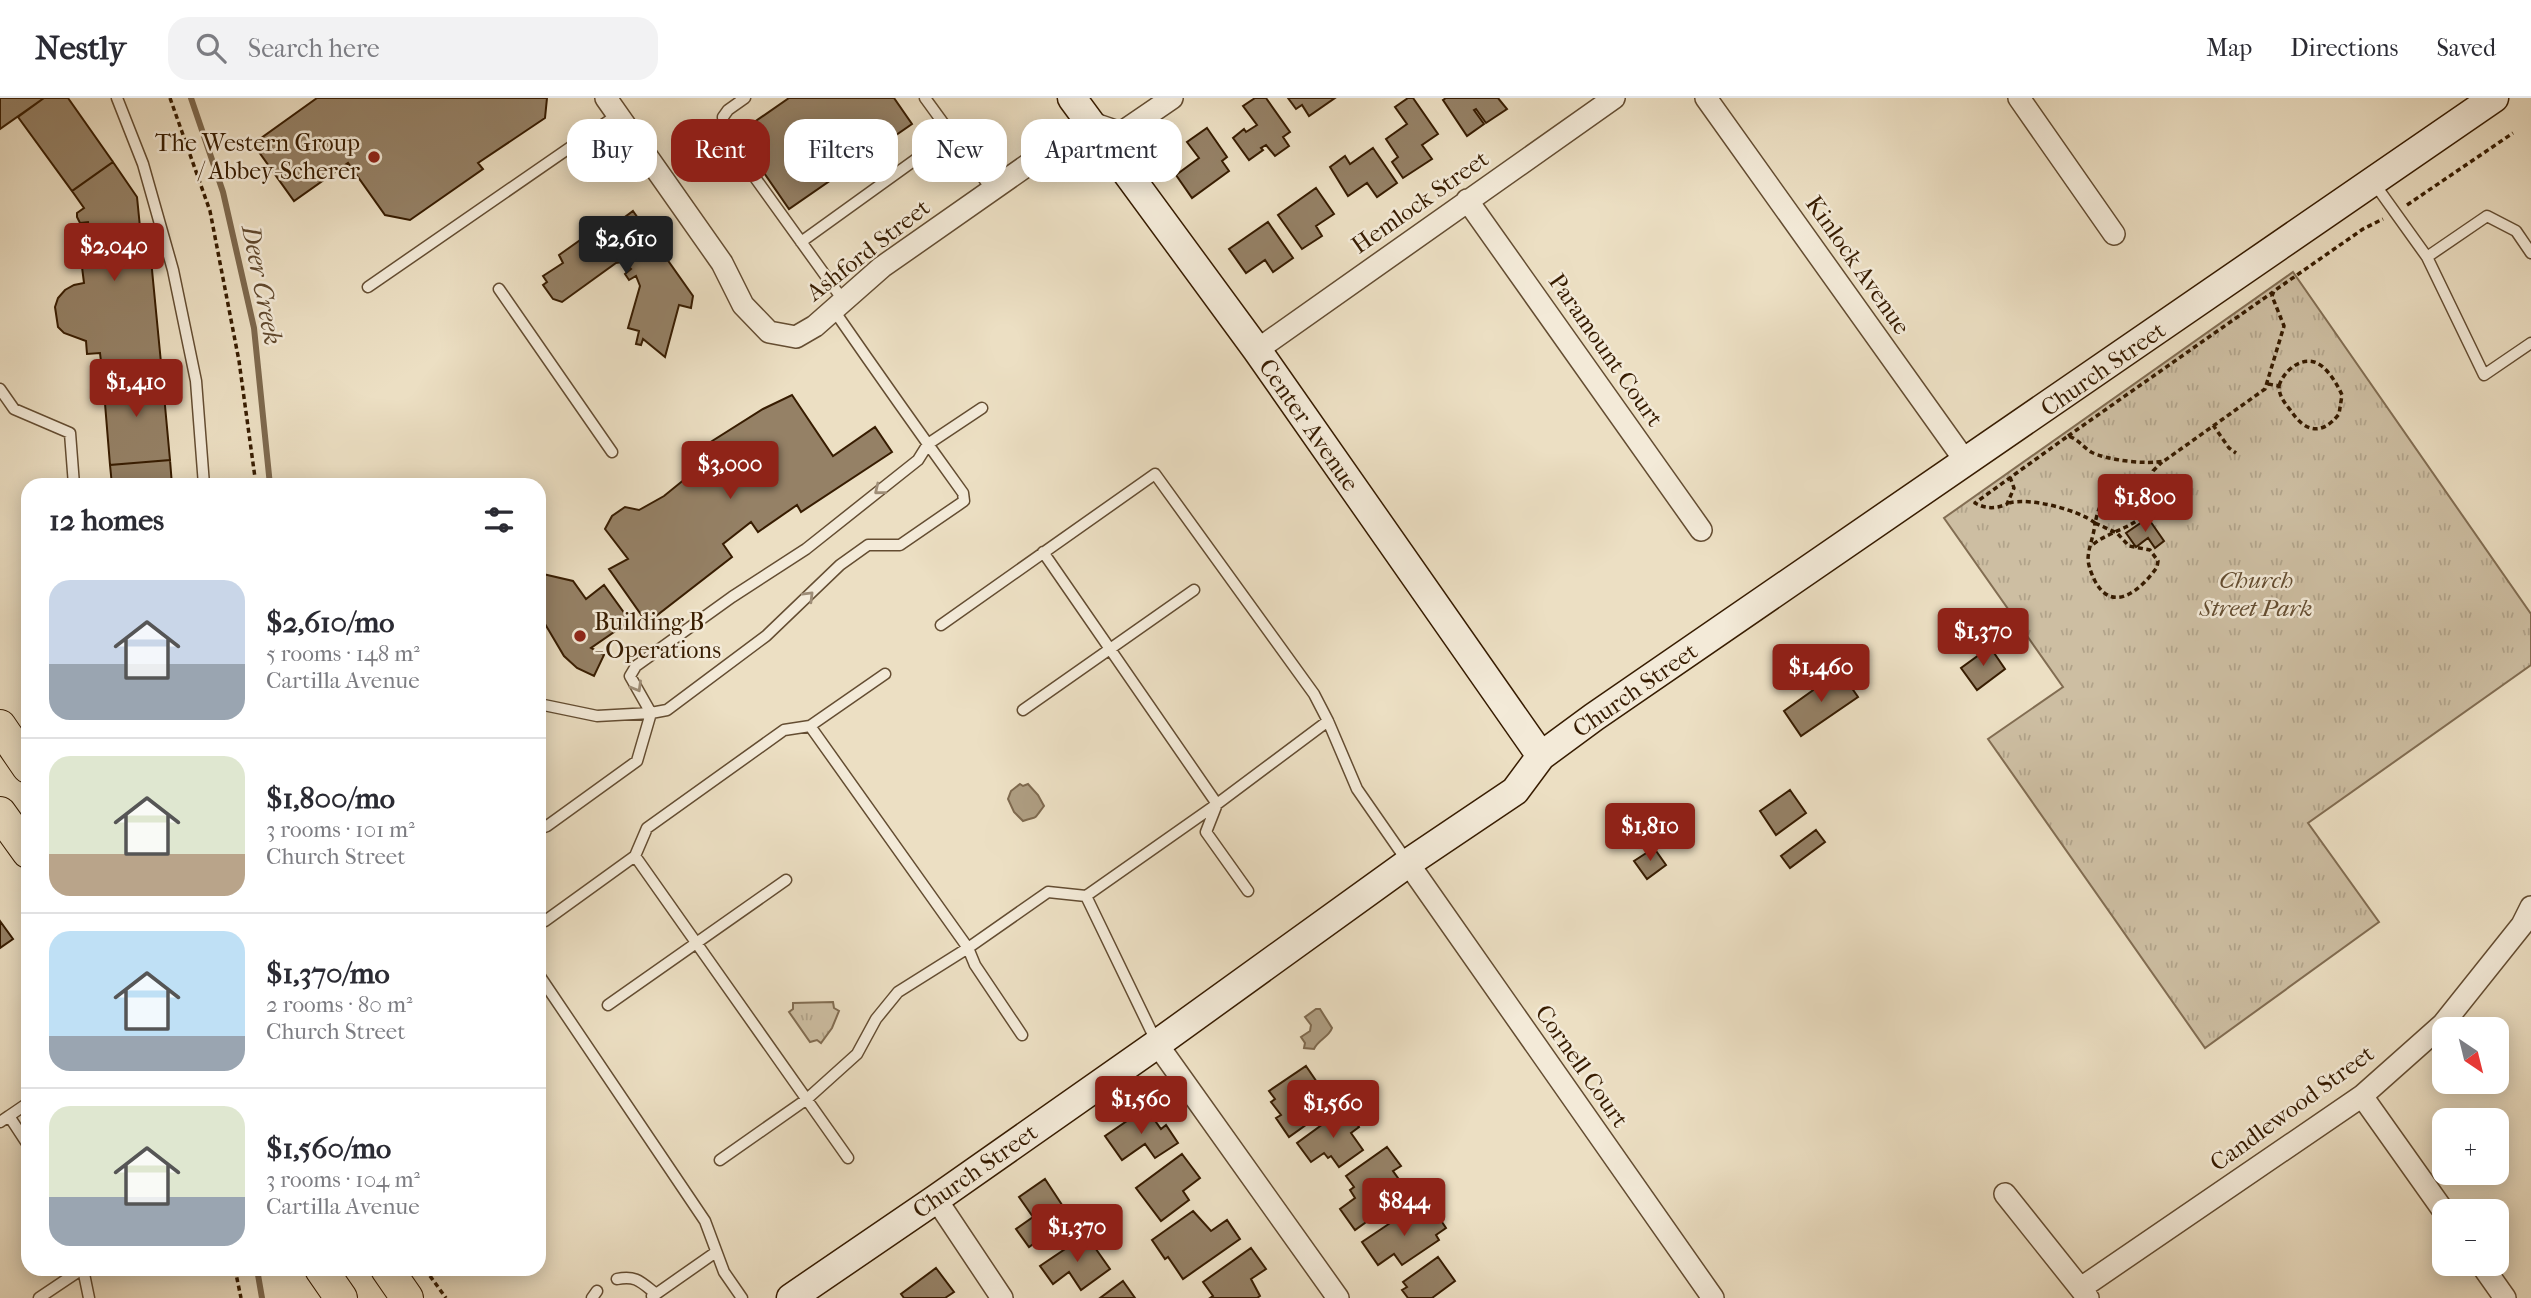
<!DOCTYPE html>
<html lang="en">
<head>
<meta charset="utf-8">
<style>
	body { margin:0; font-family:"IM FELL French Canon",serif; background:#f2f2f3; color:#2b2b33; height:100vh; display:flex; flex-direction:column; font-size:26px; white-space:nowrap }
	* { box-sizing:border-box; margin:0 }
	p { font-size:23px; color:#7c7c81 }
	.icon { flex:none; width:38px; height:38px; fill:none; stroke:currentColor; stroke-width:2; stroke-linecap:round; stroke-linejoin:round }
	.map { position:relative; flex:1; overflow:hidden }
	.drawer { position:absolute; left:21px; top:380px; width:525px; height:798px; display:flex; flex-direction:column; background:#fff; border-radius:21px; box-shadow:0 4px 18px #0003 }
	.drawer>* { flex:none }
	.guide { position:absolute; left:567px; top:21px; width:665px; height:63px; display:flex; gap:14px }
	.needle { width:46px; rotate:145deg }
	.tools { position:absolute; left:2432px; top:919px; display:grid; gap:14px }
	.tools a { display:grid; place-items:center; width:77px; height:77px; border-radius:14px; background:#fff; box-shadow:0 4px 18px #0003; font-size:35px }
	.price { position:absolute; translate:-50% -60px; padding:0 16px; border-radius:7px; background:#8f2418; color:#fff; font-size:23px; line-height:46px; filter:drop-shadow(0 2px 4px #0008) }
	.price::after { content:''; position:absolute; left:50%; top:42px; width:21px; height:16px; margin-left:-10px; background:inherit; clip-path:polygon(0 0,100% 0,50% 100%) }
	.price.on { background:#222; color:#fff }
	ul { padding:0; list-style:none }
	li { display:flex; align-items:center; gap:21px; height:175px; padding:0 28px }
	li+li { border-top:2px solid #e1e1e2 }
	li span { display:grid; place-items:center; flex:none; width:196px; height:140px; border-radius:21px; color:#555 }
	li>.icon { margin-inline-start:auto }
	span .icon { width:84px; height:84px; fill:#fffc; stroke-width:1 }
	li b { font-size:30px }
	h2 { display:flex; justify-content:space-between; align-items:center; height:84px; padding:0 28px; font-size:30px }
	.pill { padding:0 24px; border-radius:21px; background:#fff; box-shadow:0 4px 18px #0003; font-size:24px; line-height:63px }
	.pill.on { background:#8f2418; color:#fff }
	header { display:flex; align-items:center; gap:42px; box-sizing:border-box; height:98px; padding:0 35px; background:#fff; border-bottom:2px solid #e1e1e2 }
	header strong { font-size:33px }
	nav { display:flex; gap:38px; margin-inline-start:auto; font-size:24px }
	.search { width:490px; height:63px; background:#f2f2f3; display:flex; align-items:center; gap:18px; box-sizing:border-box; padding:0 24px; border-radius:21px; color:#7c7c81; font-size:26px }
	.map>svg:first-child { display:block }
	.park { fill:url(#park-tufts); stroke:#826d52; stroke-width:2 }
	.water { fill:#ae9d81; stroke:#7e694e; stroke-width:2 }
	.lines { fill:none; stroke-linecap:round; stroke-linejoin:round }
	.stream { stroke:#7e694e; stroke-width:6 }
	.building { fill:#958166; stroke:#371c01; stroke-width:2 }
	.lane-casing { stroke:#644d32; stroke-width:13 }
	.street-casing { stroke:#644d32; stroke-width:24 }
	.secondary-casing { stroke:#371c01; stroke-width:31 }
	.primary-casing { stroke:#371c01; stroke-width:34 }
	.path { stroke:#371c01; stroke-width:3.5; stroke-dasharray:5 3.5; stroke-linecap:butt }
	.lane { stroke:#f3ead8; stroke-width:10 }
	.street { stroke:#f3ead8; stroke-width:21 }
	.secondary { stroke:#f3ead8; stroke-width:28 }
	.primary { stroke:#ecdfc3; stroke-width:32 }
	.oneway { stroke:#9e8d77 }
	.poi-dot { fill:#8f2418; stroke:#f3ead8; stroke-width:2.5 }
	.labels { text-anchor:middle; dominant-baseline:central; stroke-width:5; stroke-linejoin:round; paint-order:stroke }
	.poi-label { font-size:24px; fill:#371c01; stroke:#f3ead8; text-anchor:end }
	.street-label { font-size:24px; fill:#371c01; stroke:#f3ead8 }
	.park-label { font-size:24px; font-style:italic; fill:#644d31; stroke:#f3ead8 }
	.water-label { font-size:26px; font-style:italic; fill:#61492e; stroke:#f3ead8 }
</style>
</head>
<body>
<header>
<strong>Nestly</strong>
<div class="search"><svg class="icon" aria-label="search" viewBox="0 0 24 24"><circle cx="10" cy="10" r="6"/><path d="M15 15l6 6"/></svg>Search here</div>
<nav><a>Map</a><a>Directions</a><a>Saved</a></nav>
</header>
<div class="map">
<svg width="2531" height="1200" viewBox="0 0 2531 1200">
	<defs>
		<pattern id="park-tufts" width="24" height="20" patternUnits="userSpaceOnUse" patternTransform="scale(1.75)"><rect width="24" height="20" fill="#cdbea2"/><path d="M3 7l-1-3M5 7V3M7 7l1-3M15 17l-1-3M17 17v-4M19 17l1-3" fill="none" stroke="#b1a38a"/></pattern>
	</defs>
	<rect width="100%" height="100%" fill="#ecdfc3"/>
	<filter id="stains"><feTurbulence type="fractalNoise" baseFrequency=".00286" numOctaves="4"/><feColorMatrix values="0 0 0 0 .2 0 0 0 0 .09 0 0 0 0 .02 0 0 0 .5 -.17"/></filter>
	<radialGradient id="worn" r=".72"><stop offset=".6" stop-color="#630" stop-opacity="0"/><stop offset="1" stop-color="#630" stop-opacity=".3"/></radialGradient>
	<path class="park" d="M2293 174 2531 516V567L2308 725 2379 824 2205 950 1988 641 2063 589 1944 420Z
		M833 904 834 910 839 913 832 930 821 945 817 942 810 944 789 914 793 911V905Z"/>
	<path class="water" d="M1020 686 1023 688 1028 686 1038 697 1044 708C1032 724 1039 717 1023 723L1014 714 1008 701 1011 693Z
		M1316 911H1320L1332 930C1329 939 1318 942 1314 951L1304 950 1305 945 1301 939 1310 933 1311 927 1305 919Z"/>
	<g class="lines">
		<path class="stream" d="M191 0 223 94 254 230 270 387
			M257 1171 262 1200"/>
	</g>
	<path class="building" d="M0 0H44L0 31Z
		M44 0H68L113 64 72 93 18 19Z
		M317 0H547L545 20 478 65 483 71 410 122 385 117 348 65 294 103 259 54 257 43Z
		M789 0H894L912 26 789 111 737 36Z
		M1255 0H1266L1290 34 1283 39 1289 48 1275 58 1266 47 1261 50 1263 52 1249 62 1233 40 1244 31 1246 34 1257 27 1243 8Z
		M1288 0H1335L1309 18 1302 7 1296 11Z
		M1408 0H1413L1438 36 1422 47 1432 61 1403 80 1392 64 1398 59 1386 41 1407 26 1395 9Z
		M1446 0H1498L1507 11 1486 25 1476 11 1474 12 1484 26 1467 38 1443 2Z
		M1207 30 1227 59 1222 63 1229 73 1192 100 1176 77 1199 60 1187 44Z
		M1373 50 1397 85 1377 99 1367 85 1348 98 1330 69 1345 58 1350 66Z
		M113 64 137 99 141 139 149 141 162 275 103 281 100 255 87 256 86 243 64 235 58 229 55 209 58 200 65 192 74 187 84 185 82 169 94 167 88 124 80 125 77 119V115L84 110 72 93Z
		M1316 90 1334 116 1316 128 1322 138 1302 151 1278 117Z
		M633 113 693 198 691 210 679 207 665 259 643 241 641 247 636 246 639 233 628 230 640 188 636 178 629 182 625 176 631 171 626 166 622 164 616 165 562 204 553 201 543 187 547 184 543 178 563 165 559 157 610 121 614 127Z
		M1268 124 1293 160 1273 174 1265 162 1246 175 1229 151Z
		M162 275 170 362 110 367 103 281Z
		M792 297 833 358 875 329 892 354 801 414 797 407 758 434 751 424 723 446 732 459 647 525 609 471 628 461 605 431 612 418 625 409 639 412 664 398 696 372 688 364 709 345 763 311Z
		M170 362 172 387H112L110 367Z
		M2148 420 2164 443 2155 450 2148 440 2136 449 2126 435Z
		M543 476 573 483 586 501 604 487 630 523 591 550 604 557 594 578 577 570 564 558 545 526 540 497Z
		M1990 549 2005 571 1977 592 1961 570Z
		M1840 573 1858 599 1801 638 1784 613Z
		M1790 692 1806 715 1776 737 1760 713Z
		M1816 732 1825 744 1790 770 1781 758Z
		M1654 750 1666 767 1647 781 1634 763Z
		M0 823 13 841 0 850Z
		M1306 968 1323 993 1300 1009 1310 1024 1289 1039 1276 1020 1281 1017 1271 1004 1275 1001 1269 993Z
		M1146 1010 1161 1031 1166 1027 1178 1045 1155 1060 1145 1046 1122 1062 1105 1038Z
		M1345 1010 1359 1029 1351 1035 1363 1052 1339 1069 1331 1058 1328 1060 1324 1055 1311 1064 1297 1045Z
		M1387 1049 1401 1068 1393 1073 1408 1094 1355 1132 1340 1111 1355 1100 1350 1092 1354 1089 1346 1078Z
		M1182 1056 1200 1080 1183 1093 1189 1102 1161 1123 1136 1090Z
		M1045 1081 1070 1119 1029 1149 1016 1131 1033 1119 1019 1099Z
		M1411 1111 1419 1122 1424 1119 1428 1124 1438 1118 1446 1130 1436 1137 1439 1142 1402 1167 1394 1156 1378 1167 1362 1144Z
		M1193 1113 1211 1133 1227 1122 1240 1141 1183 1181 1168 1159 1165 1161 1152 1142Z
		M1086 1137 1110 1171 1081 1192 1069 1174 1053 1186 1040 1168Z
		M1251 1150 1266 1171 1251 1181 1260 1198 1257 1200H1210L1213 1198 1203 1184Z
		M1438 1159 1455 1183 1432 1200H1408L1402 1192 1407 1189 1403 1184Z
		M936 1170 954 1194 945 1200H904L901 1196Z
		M1123 1183 1135 1200H1100Z"/>
	<g class="lines">
		<defs>
			<path id="lane" d="M117 0 143 66 173 172 196 283 204 387
				M745 0 728 12 723 19 725 38 843 202
				M925 0 992 92
				M2374 85 2427 159 2484 277 2531 245
				M801 144 951 36
				M2427 159 2487 118 2516 133 2531 155
				M368 189 617 17
				M499 191 612 354
				M833 211C876 273 919 334 963 395L964 403 900 447H868L840 467 766 538 667 612 651 615 630 578 636 568 732 499 806 451 918 362 928 346 982 310
				M0 291 14 311 70 335 74 387
				M1043 454 1217 706 1206 734 1248 793
				M941 527 1155 376 1314 596 1328 623 1357 691 1407 763
				M539 606 597 618 651 615 637 663 547 728 539 731
				M1023 612 1194 492
				M810 628 968 850 975 867 1022 937
				M635 758 647 730 784 632 810 628 885 576
				M1086 798 1156 943
				M545 823 635 758 848 1060
				M539 877 705 1123 724 1174 742 1200
				M608 907 786 782
				M9 1018 28 1005
				M0 1024 9 1018 28 1047
				M720 1062 807 1001 857 956 876 921 898 894 968 850 1048 794 1086 798 1217 706 1328 623
				M83 1171 89 1200
				M617 1181C636 1177 641 1184 656 1196L652 1198
				M656 1196 716 1154
				M39 1200 82 1171
				M592 1200 597 1193"/>
			<path id="street" d="M606 0 722 165 743 207 769 234 796 239 815 228 882 169 1089 24 1121 35 1172 0
				M1706 0 1966 364
				M2019 0 2114 136
				M1467 102 1701 432
				M1257 252 1614 0
				M1408 765 1713 1200
				M1157 946 1338 1200
				M2362 998 2445 1115
				M2005 1096 2088 1200
				M936 1101 1002 1200
				M2481 1166 2505 1200
				M2081 1190 2362 998 2443 926 2522 827 2531 809"/>
			<path id="secondary" d="M1072 0 1257 252 1541 658
				M791 1200 936 1101 1157 946 1408 765 1515 693 1541 658 1594 619 2494 0"/>
			<path id="primary" d="M0 628 28 669
				M0 715 28 754
				M321 1171 341 1200
				M387 1171 407 1200"/>
		</defs>
		<use href="#lane" class="lane-casing"/>
		<use href="#street" class="street-casing"/>
		<use href="#secondary" class="secondary-casing"/>
		<use href="#primary" class="primary-casing"/>
		<path class="path" d="M170 0 210 113 239 263 256 387
			M2407 107 2513 35
			M2268 286 2279 288C2279 299 2285 305 2291 313 2305 334 2322 338 2339 316L2342 297C2338 288 2331 276 2323 269 2306 254 2284 271 2279 288
			M2213 327 2229 350 2236 355
			M2068 338 2273 194
			M2010 379 2014 390 2007 406C1995 411 1986 411 1975 405L2068 338C2078 341 2082 348 2091 354 2106 362 2147 367 2164 363L2265 291 2284 228 2272 198 2274 193 2363 131 2383 121
			M2147 389 2153 373 2162 364
			M2151 393 2163 388H2189
			M2009 405C2029 399 2079 412 2095 425 2097 418 2098 409 2104 404 2113 395 2135 386 2147 389L2154 401C2142 431 2112 430 2091 448
			M2095 425 2117 435 2129 448 2150 452 2158 463 2157 469C2142 491 2113 517 2095 483 2092 477 2089 470 2088 462 2088 450 2094 438 2095 425Z
			M235 1171 241 1200
			M425 1171 446 1200"/>
		<use href="#lane" class="lane"/>
		<use href="#street" class="street"/>
		<use href="#secondary" class="secondary"/>
		<use href="#primary" class="primary"/>
	</g>
	<defs><path id="oneway-chevron" d="M-2-3.5L2.5 0L-2 3.5" fill="none" stroke-width="1.6" stroke-linecap="round" stroke-linejoin="round" transform="scale(1.75)"/></defs>
	<g class="oneway">
		<use href="#oneway-chevron" transform="translate(879 392) rotate(141)"/>
		<use href="#oneway-chevron" transform="translate(809 498) rotate(-45)"/>
		<use href="#oneway-chevron" transform="translate(637 589) rotate(60)"/>
	</g>
	<g class="poi-dot">
		<circle cx="374" cy="59" r="7"/>
		<circle cx="580" cy="538" r="7"/>
	</g>
	<g class="labels">
		<g class="poi-label">
			<text x="360" y="45">The Western Group<tspan x="360" dy="28">/ Abbey-Scherer</tspan></text>
			<text x="594" y="524" text-anchor="start">Building B<tspan x="594" dy="28">- Operations</tspan></text>
		</g>
		<g class="street-label">
			<text transform="translate(1420 104) rotate(-35)">Hemlock Street</text>
			<text transform="translate(868 152) rotate(-38)">Ashford Street</text>
			<text transform="translate(1858 167) rotate(55)">Kinlock Avenue</text>
			<text transform="translate(1606 252) rotate(55)">Paramount Court</text>
			<text transform="translate(2103 271) rotate(-35)">Church Street</text>
			<text transform="translate(1309 327) rotate(55)">Center Avenue</text>
			<text transform="translate(1635 592) rotate(-35)">Church Street</text>
			<text transform="translate(1582 968) rotate(55)">Cornell Court</text>
			<text transform="translate(2292 1010) rotate(-36)">Candlewood Street</text>
			<text transform="translate(975 1073) rotate(-35)">Church Street</text>
		</g>
		<g class="park-label">
			<text x="2256" y="482">Church<tspan x="2256" dy="28">Street Park</tspan></text>
		</g>
		<g class="water-label">
			<text transform="translate(262 187) rotate(79)">Deer Creek</text>
		</g>
	</g>
	<rect width="100%" height="100%" filter="url(#stains)"/>
	<rect width="100%" height="100%" fill="url(#worn)"/>
</svg>
<div class="tools">
<a><svg class="needle" viewBox="-14 -14 28 28"><path d="M0-13l5 13h-10z" fill="#e53935"/><path d="M0 13l5-13h-10z" fill="#7c7c81"/></svg></a>
<a>+</a>
<a>−</a>
</div>
<b class="price on" style="left:626px;top:178px">$2,610</b>
<b class="price" style="left:114px;top:185px">$2,040</b>
<b class="price" style="left:136px;top:321px">$1,410</b>
<b class="price" style="left:730px;top:403px">$3,000</b>
<b class="price" style="left:2145px;top:436px">$1,800</b>
<b class="price" style="left:1983px;top:570px">$1,370</b>
<b class="price" style="left:1821px;top:606px">$1,460</b>
<b class="price" style="left:1650px;top:765px">$1,810</b>
<b class="price" style="left:1141px;top:1038px">$1,560</b>
<b class="price" style="left:1333px;top:1042px">$1,560</b>
<b class="price" style="left:1404px;top:1140px">$844</b>
<b class="price" style="left:1077px;top:1166px">$1,370</b>
<div class="guide">
<a class="pill">Buy</a>
<a class="pill on">Rent</a>
<a class="pill">Filters</a>
<a class="pill">New</a>
<a class="pill">Apartment</a>
</div>
<section class="drawer">
<h2>12 homes<svg class="icon" aria-label="filters" viewBox="0 0 24 24"><path d="M4 7h16M4 17h16"/><circle cx="9" cy="7" r="2"/><circle cx="15" cy="17" r="2"/></svg></h2>
<ul>
<li><span style="background:linear-gradient(#c9d6e8 60%,#9aa5b1 0)"><svg class="icon" aria-label="home" viewBox="0 0 24 24"><path d="M3 11l9-7 9 7M6 9v11h12V9"/></svg></span><div><b>$2,610/mo</b><p>5 rooms · 148 m²</p><p>Cartilla Avenue</p></div></li>
<li><span style="background:linear-gradient(#dfe7d0 70%,#b9a48a 0)"><svg class="icon" aria-label="home" viewBox="0 0 24 24"><path d="M3 11l9-7 9 7M6 9v11h12V9"/></svg></span><div><b>$1,800/mo</b><p>3 rooms · 101 m²</p><p>Church Street</p></div></li>
<li><span style="background:linear-gradient(#bfe0f5 75%,#9aa5b1 0)"><svg class="icon" aria-label="home" viewBox="0 0 24 24"><path d="M3 11l9-7 9 7M6 9v11h12V9"/></svg></span><div><b>$1,370/mo</b><p>2 rooms · 80 m²</p><p>Church Street</p></div></li>
<li><span style="background:linear-gradient(#dfe7d0 65%,#9aa5b1 0)"><svg class="icon" aria-label="home" viewBox="0 0 24 24"><path d="M3 11l9-7 9 7M6 9v11h12V9"/></svg></span><div><b>$1,560/mo</b><p>3 rooms · 104 m²</p><p>Cartilla Avenue</p></div></li>
</ul>
</section>
</div>
</body>
</html>
